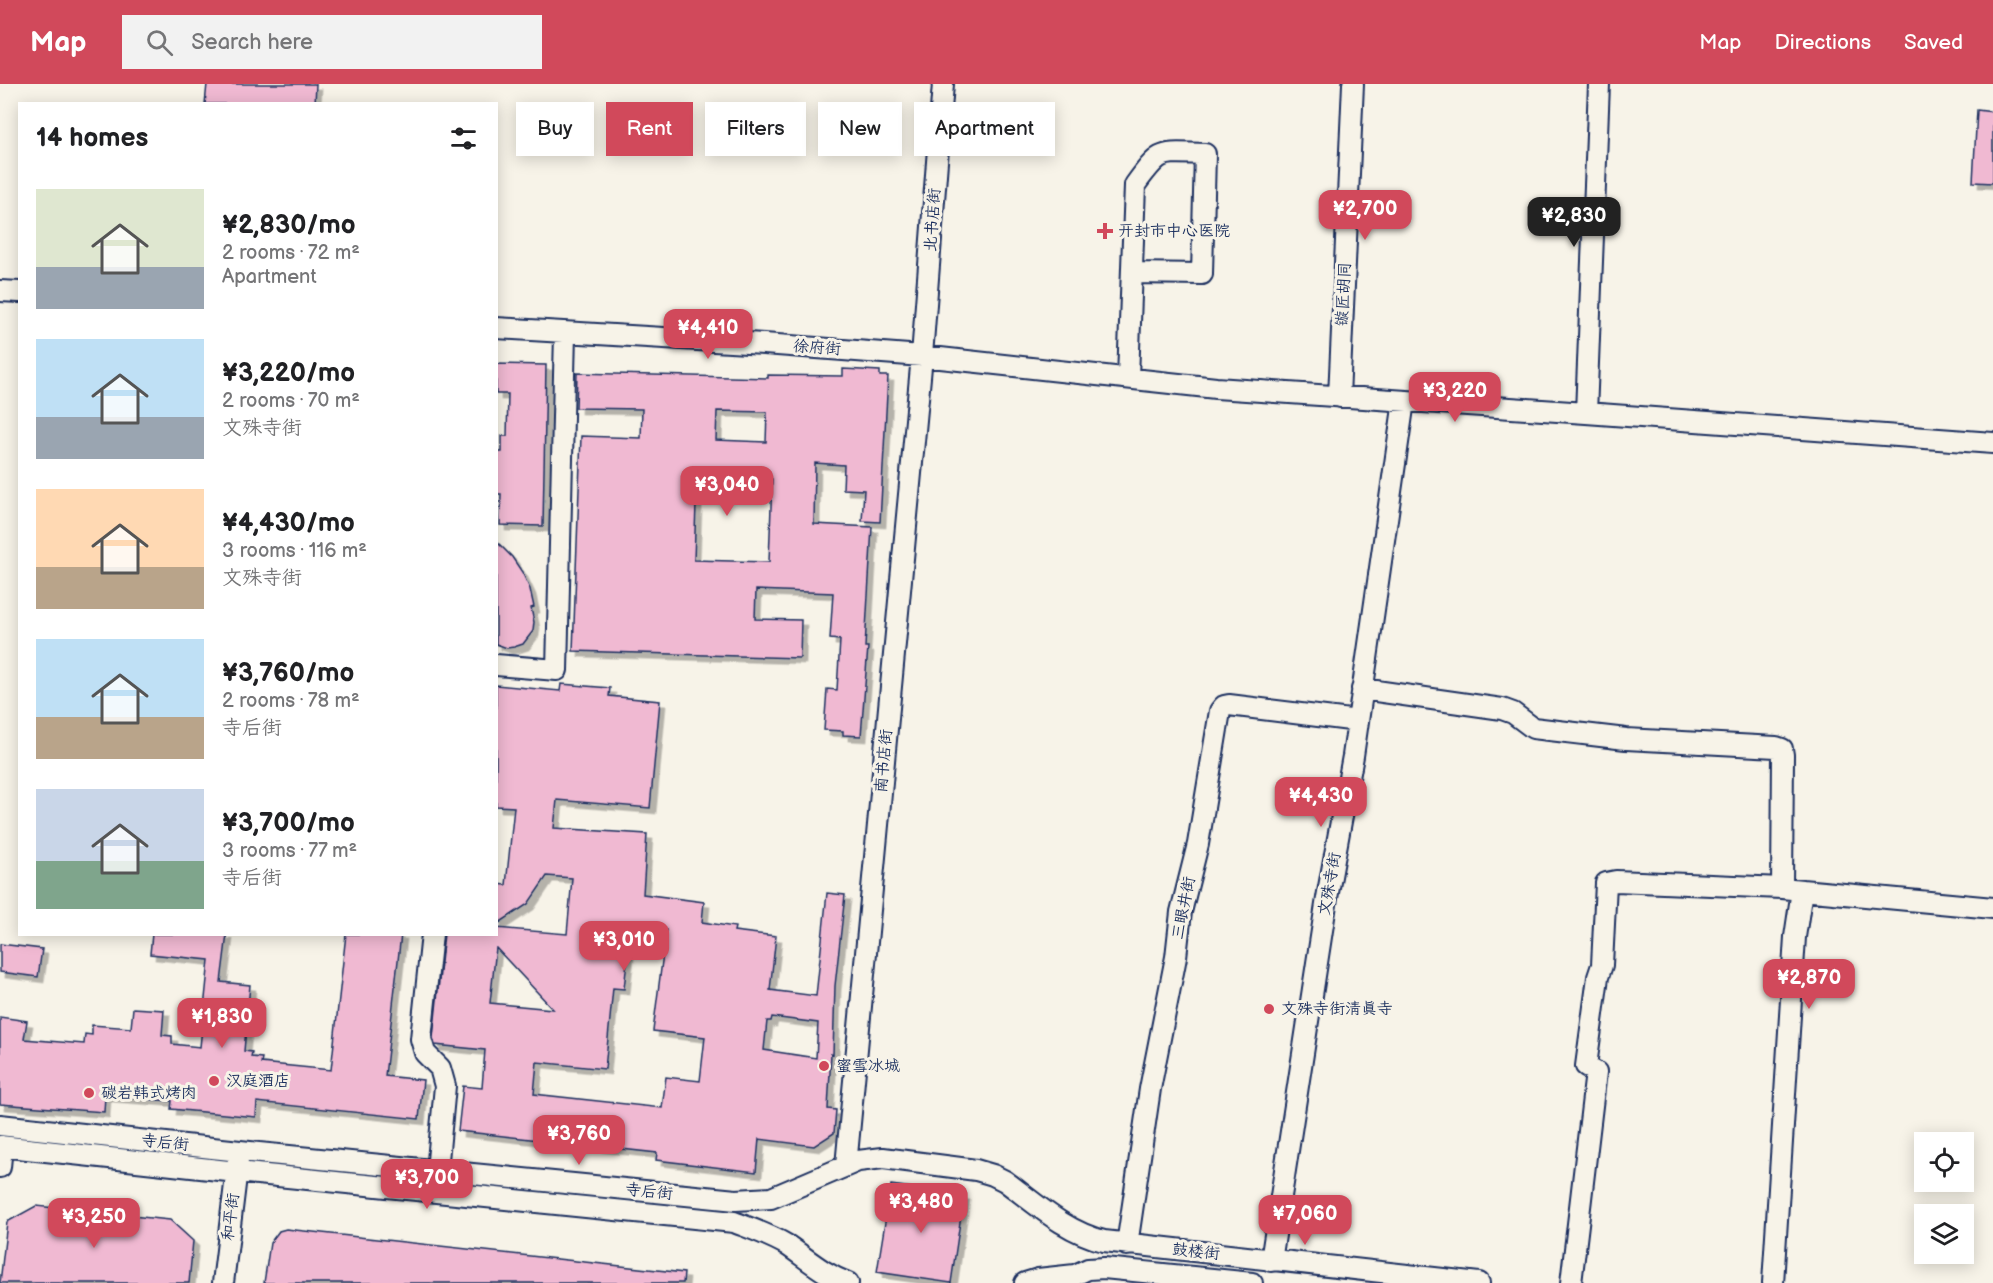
<!DOCTYPE html>
<html lang="en">
<head>
<meta charset="utf-8">
<style>
	body { margin:0; font-family:"Balsamiq Sans","LXGW WenKai TC",sans-serif; background:#f2f2f2; color:#202124; height:100vh; display:flex; flex-direction:column; font-size:22px; white-space:nowrap }
	* { box-sizing:border-box; margin:0 }
	p { font-size:20px; color:#757577 }
	.icon { flex:none; width:33px; height:33px; fill:none; stroke:currentColor; stroke-width:2; stroke-linecap:round; stroke-linejoin:round }
	.map { position:relative; flex:1; overflow:hidden }
	.panel { position:absolute; left:18px; top:18px; width:480px; height:834px; display:flex; flex-direction:column; background:#fff; border-radius:0px; box-shadow:0 3px 15px #0003 }
	.panel>* { flex:none }
	.banner { position:absolute; left:516px; top:18px; width:570px; height:54px; display:flex; gap:12px }
	.buttons { position:absolute; left:1914px; top:1048px; display:grid; gap:12px }
	.buttons a { display:grid; place-items:center; width:60px; height:60px; border-radius:0px; background:#fff; box-shadow:0 3px 15px #0003; font-size:30px }
	.price { position:absolute; translate:-50% -51px; padding:0 14px; border-radius:12px; background:#d1495b; color:#fff; font-size:20px; line-height:39px; filter:drop-shadow(0 2px 3px #0008) }
	.price::after { content:''; position:absolute; left:50%; top:36px; width:18px; height:14px; margin-left:-9px; background:inherit; clip-path:polygon(0 0,100% 0,50% 100%) }
	.price.current { background:#222; color:#fff }
	ul { padding:0; list-style:none }
	li { display:flex; align-items:center; gap:18px; height:150px; padding:0 18px }
	li span { display:grid; place-items:center; flex:none; width:168px; height:120px; border-radius:0px; color:#555 }
	li>.icon { margin-inline-start:auto }
	span .icon { width:72px; height:72px; fill:#fffc; stroke-width:1 }
	li b { font-size:26px }
	h2 { display:flex; justify-content:space-between; align-items:center; height:72px; padding:0 18px; font-size:26px }
	.chip { padding:0 21px; border-radius:0px; background:#fff; box-shadow:0 3px 15px #0003; font-size:21px; line-height:54px }
	.chip.current { background:#d1495b; color:#fff }
	header { display:flex; align-items:center; gap:36px; box-sizing:border-box; height:84px; padding:0 30px; background:#d1495b; color:#fff }
	header strong { font-size:28px }
	nav { display:flex; gap:33px; margin-inline-start:auto; font-size:21px }
	.search { width:420px; height:54px; background:#f2f2f2; display:flex; align-items:center; gap:15px; box-sizing:border-box; padding:0 21px; border-radius:0px; color:#757577; font-size:22px }
	.map>svg:first-child { display:block }
	.building { fill:#f0b9d2; stroke:#1b2f5e; stroke-width:1.5; fill-rule:evenodd; filter:url(#shadow) }
	.lines { fill:none; stroke-linecap:round; stroke-linejoin:round }
	.minor-casing { stroke:#1b2f5e; stroke-width:24 }
	.minor { stroke:#f7f3e8; stroke-width:20 }
	.poi-dot { fill:#d1495b; stroke:#f7f3e8; stroke-width:2 }
	.labels { text-anchor:middle; dominant-baseline:central; stroke-width:6; stroke-linejoin:round; paint-order:stroke }
	.street-label { font-size:16px; fill:#1b2f5e; stroke:#f7f3e8 }
	.poi-label { font-size:16px; fill:#1b2f5e; stroke:#f7f3e8; text-anchor:start }
</style>
</head>
<body>
<header>
<strong>Map</strong>
<div class="search"><svg class="icon" aria-label="search" viewBox="0 0 24 24"><circle cx="10" cy="10" r="6"/><path d="M15 15l6 6"/></svg>Search here</div>
<nav><a>Map</a><a>Directions</a><a>Saved</a></nav>
</header>
<div class="map">
<svg width="1993" height="1199" viewBox="0 0 1993 1199">
	<defs>
		<filter id="shadow"><feDropShadow dx="5.5" dy="5.5" stdDeviation="0" flood-color="#0004"/></filter>
	</defs>
	<rect width="100%" height="100%" fill="#f7f3e8"/>
	<filter id="ink" filterUnits="userSpaceOnUse"><feTurbulence type="fractalNoise" baseFrequency=".0167" numOctaves="2"/><feDisplacementMap in="SourceGraphic" scale="12" xChannelSelector="R" yChannelSelector="G"/><feConvolveMatrix kernelMatrix="1 2 1 2 8 2 1 2 1" color-interpolation-filters="sRGB"/></filter>
	<g filter="url(#ink)">
		<path class="building" d="M207 0H316L315 20H205Z
			M1977 26 1993 28V99L1973 98Z
			M496 280 546 281 543 442 500 441 501 410H496V368H502V352H507L508 310H496Z
			M843 285 880 287V292H888L880 438 862 437 864 406 843 405 844 381 815 379 814 440 872 443 865 563H868L861 652 843 651V647L824 646 827 605 837 606 840 556 830 555 833 509 756 506 755 535 801 536 800 574 573 567 581 352 641 354 642 325 576 324 577 289 768 294V291L843 292ZM717 327 767 328 766 358 716 356ZM697 393 772 395 769 478 694 476Z
			M496 457 512 473 522 488 530 505 534 523 531 524 534 538 533 547 523 560 514 563 507 564 496 560Z
			M561 600 610 604 609 612 660 617 650 724 557 716 554 744 647 750 643 810 704 818 702 838 735 843 734 847 776 852 770 906 816 912 827 809 845 811 835 902 833 971 831 970 828 1025 836 1026 834 1049 814 1062 759 1055 756 1088 656 1076 657 1069 458 1047 463 1002 482 1004 485 966 435 961 433 954 444 850H496V844L567 850 572 794 547 792 528 820 496 841V800L506 801 514 723 496 722V601L560 607ZM631 841 666 846 653 947 705 953 700 997 666 993 662 1024 534 1010 537 978 605 985 613 904 624 905ZM496 864 553 925 490 919ZM772 933 818 939 816 974 764 966 767 937H771Z
			M152 850H227L221 898 250 901 244 967 252 968 251 973 262 974 261 979 331 986 346 850H401L385 992 423 996 419 1035 257 1018 256 1033 171 1025 172 1017 105 1012 104 1028 0 1020V933L27 937 24 955 84 960 85 950 92 951V941L131 944 133 924 164 926 162 951 172 952V960L200 963 209 876 150 870Z
			M0 860 42 865 38 893 0 888Z
			M891 1101 964 1111 951 1199 877 1188Z
			M36 1122 170 1136 193 1157 189 1199H0L7 1138Z
			M286 1145 684 1189 683 1199H264L270 1159 279 1147Z"/>
		<g class="lines">
			<defs>
				<path id="minor" d="M0 207 20 208
					M496 244 764 260 922 272 1216 304 1586 329 1993 359
					M1128 294 1135 101C1162 64 1160 69 1205 70L1202 190 1132 189
					M1339 313 1353 0
					M1586 329 1599 0
					M496 581 557 586 565 249
					M1362 605 1502 625 1513 629 1533 644 1626 655 1776 663 1782 665 1783 671 1782 804 1802 806
					M432 850 421 955 425 969 440 984 445 1002 437 1087
					M0 1041 240 1067 736 1116 771 1114 858 1077 883 1074 976 1086 993 1091 1005 1097C1036 1120 1066 1148 1104 1157L1479 1199
					M0 1062 237 1088 734 1138C752 1145 770 1151 787 1161 809 1176 822 1189 848 1199
					M846 1082 922 272 943 0
					M0 1083 2 1062
					M1127 1161 1150 1005 1176 873 1181 828 1198 760 1220 627 1224 622 1229 621 1358 637
					M1271 1177 1327 814 1353 672 1404 317
					M223 1199 238 1076
					M1025 1199 1038 1195 1075 1191 1088 1185 1104 1184 1252 1199
					M1571 1199 1596 988 1586 982 1598 893 1602 881 1606 799 1616 797 1782 804
					M1773 1199 1795 853 1802 806 1993 824"/>
			</defs>
			<use href="#minor" class="minor-casing"/>
			<use href="#minor" class="minor"/>
		</g>
	</g>
	<g class="poi-dot">
		<path d="M1102 138h6v6h6v6h-6v6h-6v-6h-6v-6h6z"/>
		<circle cx="1269" cy="925" r="6"/>
		<circle cx="824" cy="982" r="6"/>
		<circle cx="214" cy="997" r="6"/>
		<circle cx="89" cy="1009" r="6"/>
	</g>
	<g class="labels">
		<g class="street-label">
			<text transform="translate(933 136) rotate(-86)">北书店街</text>
			<text transform="translate(1344 210) rotate(-87)">镟匠胡同</text>
			<text transform="translate(817 264) rotate(4)">徐府街</text>
			<text transform="translate(884 677) rotate(-85)">南书店街</text>
			<text transform="translate(1330 800) rotate(-80)">文殊寺街</text>
			<text transform="translate(1184 824) rotate(-79)">三眼井街</text>
			<text transform="translate(165 1059) rotate(6)">寺后街</text>
			<text transform="translate(649 1108) rotate(6)">寺后街</text>
			<text transform="translate(231 1133) rotate(-83)">和平街</text>
			<text transform="translate(1196 1168) rotate(6)">鼓楼街</text>
		</g>
		<g class="poi-label">
			<text x="1118" y="147">开封市中心医院</text>
			<text x="1281" y="925">文殊寺街清真寺</text>
			<text x="836" y="982">蜜雪冰城</text>
			<text x="226" y="997">汉庭酒店</text>
			<text x="101" y="1009">碳岩韩式烤肉</text>
		</g>
	</g>
</svg>
<div class="buttons">
<a><svg class="icon" aria-label="locate" viewBox="0 0 24 24"><circle cx="12" cy="12" r="6"/><path d="M12 2v4M12 18v4M2 12h4M18 12h4"/></svg></a>
<a><svg class="icon" aria-label="layers" viewBox="0 0 24 24"><path d="M12 4l9 5-9 5-9-5zM3 14l9 5 9-5"/></svg></a>
</div>
<b class="price" style="left:1365px;top:157px">¥2,700</b>
<b class="price current" style="left:1574px;top:164px">¥2,830</b>
<b class="price" style="left:708px;top:276px">¥4,410</b>
<b class="price" style="left:1455px;top:339px">¥3,220</b>
<b class="price" style="left:727px;top:433px">¥3,040</b>
<b class="price" style="left:1321px;top:744px">¥4,430</b>
<b class="price" style="left:624px;top:888px">¥3,010</b>
<b class="price" style="left:1809px;top:926px">¥2,870</b>
<b class="price" style="left:222px;top:965px">¥1,830</b>
<b class="price" style="left:579px;top:1082px">¥3,760</b>
<b class="price" style="left:427px;top:1126px">¥3,700</b>
<b class="price" style="left:921px;top:1150px">¥3,480</b>
<b class="price" style="left:1305px;top:1162px">¥7,060</b>
<b class="price" style="left:94px;top:1165px">¥3,250</b>
<div class="banner">
<a class="chip">Buy</a>
<a class="chip current">Rent</a>
<a class="chip">Filters</a>
<a class="chip">New</a>
<a class="chip">Apartment</a>
</div>
<section class="panel">
<h2>14 homes<svg class="icon" aria-label="filters" viewBox="0 0 24 24"><path d="M4 7h16M4 17h16"/><circle cx="9" cy="7" r="2"/><circle cx="15" cy="17" r="2"/></svg></h2>
<ul>
<li><span style="background:linear-gradient(#dfe7d0 65%,#9aa5b1 0)"><svg class="icon" aria-label="home" viewBox="0 0 24 24"><path d="M3 11l9-7 9 7M6 9v11h12V9"/></svg></span><div><b>¥2,830/mo</b><p>2 rooms · 72 m²</p><p>Apartment</p></div></li>
<li><span style="background:linear-gradient(#bfe0f5 65%,#9aa5b1 0)"><svg class="icon" aria-label="home" viewBox="0 0 24 24"><path d="M3 11l9-7 9 7M6 9v11h12V9"/></svg></span><div><b>¥3,220/mo</b><p>2 rooms · 70 m²</p><p>文殊寺街</p></div></li>
<li><span style="background:linear-gradient(#ffd9b3 65%,#b9a48a 0)"><svg class="icon" aria-label="home" viewBox="0 0 24 24"><path d="M3 11l9-7 9 7M6 9v11h12V9"/></svg></span><div><b>¥4,430/mo</b><p>3 rooms · 116 m²</p><p>文殊寺街</p></div></li>
<li><span style="background:linear-gradient(#bfe0f5 65%,#b9a48a 0)"><svg class="icon" aria-label="home" viewBox="0 0 24 24"><path d="M3 11l9-7 9 7M6 9v11h12V9"/></svg></span><div><b>¥3,760/mo</b><p>2 rooms · 78 m²</p><p>寺后街</p></div></li>
<li><span style="background:linear-gradient(#c9d6e8 60%,#7fa58c 0)"><svg class="icon" aria-label="home" viewBox="0 0 24 24"><path d="M3 11l9-7 9 7M6 9v11h12V9"/></svg></span><div><b>¥3,700/mo</b><p>3 rooms · 77 m²</p><p>寺后街</p></div></li>
</ul>
</section>
</div>
</body>
</html>
